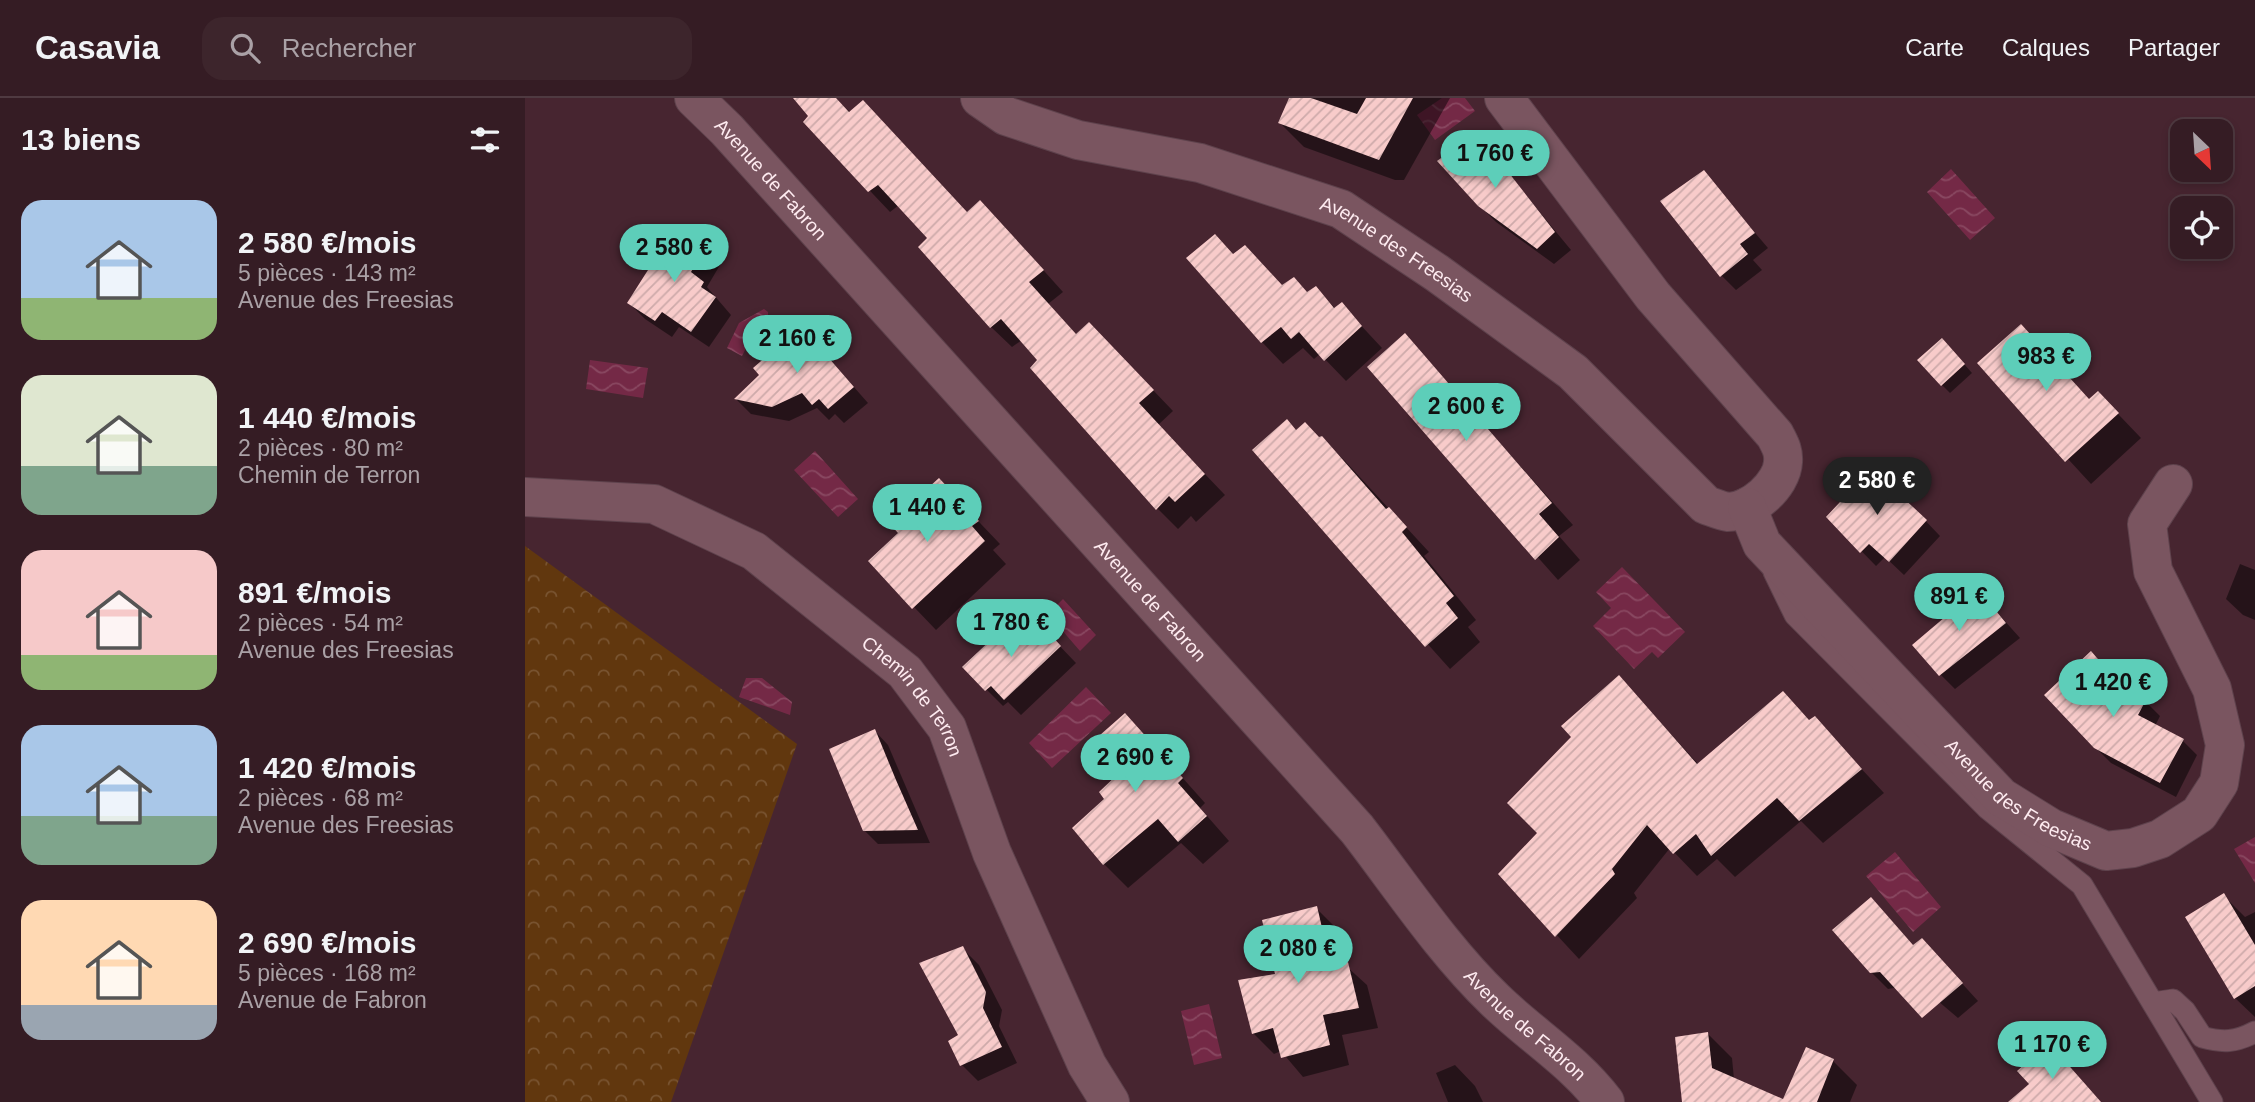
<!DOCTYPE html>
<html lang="fr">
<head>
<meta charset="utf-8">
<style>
	body { margin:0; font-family:Helvetica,sans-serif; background:#3d252c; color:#f1f3f6; height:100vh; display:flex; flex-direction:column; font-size:26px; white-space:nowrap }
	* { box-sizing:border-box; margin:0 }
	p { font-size:23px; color:#aaa1a6 }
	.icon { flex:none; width:38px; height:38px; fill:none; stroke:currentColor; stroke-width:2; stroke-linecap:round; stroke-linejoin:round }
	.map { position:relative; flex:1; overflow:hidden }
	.drawer { display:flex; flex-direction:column; background:#351c24; width:525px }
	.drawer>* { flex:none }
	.needle { width:46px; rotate:155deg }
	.buttons { position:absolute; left:1645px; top:21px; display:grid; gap:14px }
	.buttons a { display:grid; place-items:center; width:63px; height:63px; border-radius:14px; background:#351c24; box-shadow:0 4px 10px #0003,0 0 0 2px #4f3a41; font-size:35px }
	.price { position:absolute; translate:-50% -60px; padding:0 16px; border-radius:24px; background:#5dceb9; color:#111; font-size:23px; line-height:46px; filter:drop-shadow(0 2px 4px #0008) }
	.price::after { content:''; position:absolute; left:50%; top:42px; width:21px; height:16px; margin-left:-10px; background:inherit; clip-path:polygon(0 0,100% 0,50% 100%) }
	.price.selected { background:#222; color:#fff }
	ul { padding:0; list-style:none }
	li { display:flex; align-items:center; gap:21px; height:175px; padding:0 21px }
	li span { display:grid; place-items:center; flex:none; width:196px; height:140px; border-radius:21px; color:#555 }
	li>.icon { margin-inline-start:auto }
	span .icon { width:84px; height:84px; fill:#fffc; stroke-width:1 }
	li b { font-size:30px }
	h2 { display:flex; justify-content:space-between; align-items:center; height:84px; padding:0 21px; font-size:30px }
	header { display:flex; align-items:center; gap:42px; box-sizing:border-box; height:98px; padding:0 35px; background:#351c24; border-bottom:2px solid #4f3a41 }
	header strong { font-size:33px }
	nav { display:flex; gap:38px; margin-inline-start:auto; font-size:24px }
	.search { width:490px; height:63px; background:#3d252c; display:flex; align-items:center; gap:18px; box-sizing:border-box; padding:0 24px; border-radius:21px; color:#aaa1a6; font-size:26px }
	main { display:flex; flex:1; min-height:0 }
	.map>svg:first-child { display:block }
	.forest { fill:url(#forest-crowns) }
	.water { fill:url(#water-waves) }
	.shadow { fill:#0007 }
	.building { fill:url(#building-hatch) }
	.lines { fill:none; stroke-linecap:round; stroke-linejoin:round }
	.service-casing { stroke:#5e424c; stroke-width:23 }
	.minor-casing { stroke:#5e424c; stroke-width:40 }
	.tertiary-casing { stroke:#5e424c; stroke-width:40 }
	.service { stroke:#7a5560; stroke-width:21 }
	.minor { stroke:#7a5560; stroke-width:38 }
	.tertiary { stroke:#7a5560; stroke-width:38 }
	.labels { text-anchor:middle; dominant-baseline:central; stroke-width:7; stroke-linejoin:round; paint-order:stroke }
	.street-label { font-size:19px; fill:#feebf0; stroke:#472530 }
</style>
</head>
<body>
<header>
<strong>Casavia</strong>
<div class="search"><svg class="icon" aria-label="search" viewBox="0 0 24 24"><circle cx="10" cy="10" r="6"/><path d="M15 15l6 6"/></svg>Rechercher</div>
<nav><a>Carte</a><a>Calques</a><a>Partager</a></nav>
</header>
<main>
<section class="drawer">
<h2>13 biens<svg class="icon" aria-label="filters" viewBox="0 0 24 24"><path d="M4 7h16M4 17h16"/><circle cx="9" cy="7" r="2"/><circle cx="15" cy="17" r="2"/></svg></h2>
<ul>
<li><span style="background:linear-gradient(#a9c7e8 70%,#8fb573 0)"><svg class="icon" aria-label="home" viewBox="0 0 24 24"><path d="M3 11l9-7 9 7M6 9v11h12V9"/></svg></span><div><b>2 580 €/mois</b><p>5 pièces · 143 m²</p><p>Avenue des Freesias</p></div></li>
<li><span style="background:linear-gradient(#dfe7d0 65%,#7fa58c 0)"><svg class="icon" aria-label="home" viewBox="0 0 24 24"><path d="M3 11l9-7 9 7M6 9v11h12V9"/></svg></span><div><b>1 440 €/mois</b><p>2 pièces · 80 m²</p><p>Chemin de Terron</p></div></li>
<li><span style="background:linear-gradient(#f6c9c9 75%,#8fb573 0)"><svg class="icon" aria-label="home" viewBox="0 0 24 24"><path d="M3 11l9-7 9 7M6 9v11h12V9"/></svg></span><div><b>891 €/mois</b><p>2 pièces · 54 m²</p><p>Avenue des Freesias</p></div></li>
<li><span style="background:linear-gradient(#a9c7e8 65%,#7fa58c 0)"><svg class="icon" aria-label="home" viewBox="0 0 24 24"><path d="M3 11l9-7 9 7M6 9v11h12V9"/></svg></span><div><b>1 420 €/mois</b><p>2 pièces · 68 m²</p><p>Avenue des Freesias</p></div></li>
<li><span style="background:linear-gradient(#ffd9b3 75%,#9aa5b1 0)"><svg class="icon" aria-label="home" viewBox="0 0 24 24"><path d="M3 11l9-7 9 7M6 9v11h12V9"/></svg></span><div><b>2 690 €/mois</b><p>5 pièces · 168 m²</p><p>Avenue de Fabron</p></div></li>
</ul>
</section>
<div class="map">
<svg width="1730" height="1004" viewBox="0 0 1730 1004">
	<defs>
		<pattern id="forest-crowns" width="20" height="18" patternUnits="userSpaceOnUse" patternTransform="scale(1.75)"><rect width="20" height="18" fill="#61370e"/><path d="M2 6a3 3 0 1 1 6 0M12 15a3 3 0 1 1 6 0" fill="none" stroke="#795431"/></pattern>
		<pattern id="water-waves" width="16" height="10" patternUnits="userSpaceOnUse" patternTransform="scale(1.75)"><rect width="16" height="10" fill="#742946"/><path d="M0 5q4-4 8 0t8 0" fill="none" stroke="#894861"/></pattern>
		<pattern id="building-hatch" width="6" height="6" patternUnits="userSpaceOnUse" patternTransform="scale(1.75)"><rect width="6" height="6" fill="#f8cbca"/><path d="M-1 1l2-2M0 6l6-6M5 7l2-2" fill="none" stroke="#cdaaaa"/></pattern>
	</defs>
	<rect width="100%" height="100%" fill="#472530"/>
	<path class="forest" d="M0 448 272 646 146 1004H0Z"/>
	<path class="water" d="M917 0H940L950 13 910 42 892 17Z
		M1426 71 1470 120 1445 142 1402 94Z
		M239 211 243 214V221L229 234 217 258 202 250 214 225Z
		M65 262 123 270 118 300 61 291Z
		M290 353 333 401 313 419 269 372Z
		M1097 469 1160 534 1133 560 1127 554 1109 571 1068 528 1086 510 1071 494Z
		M538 501 571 537 555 553 523 516Z
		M221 580H237L267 604 265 617 214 599Z
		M561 589 586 615 527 670 504 645Z
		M1730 739V785L1709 751Z
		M1370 754 1416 809 1388 834 1341 778Z
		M684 906 697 960 669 967 656 913Z"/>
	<path class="shadow" d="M286 0H309L443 116 476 125 538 194 523 206 552 237 585 247 648 313 633 327 700 397 671 424 666 418 653 431 632 410 497 242 487 249 466 229 404 140 374 107 365 114 280 24 285 18Z
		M766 0H925L879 82H870L779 49 755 25Z
		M951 37 1046 152 1029 166 971 124 954 107Z
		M1179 75 1243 150 1228 162 1237 172 1211 192 1196 177Z
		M179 151 195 167 182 189 206 217 184 249 154 229 147 239 120 221 104 205Z
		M709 158 758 189 783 196 791 191 811 211 816 206 857 250 821 283 795 256 789 261 778 250 758 266 737 244Z
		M879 238 1048 427 1034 438 1055 462 1033 482 844 270Z
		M291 246 343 305 319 325 310 316 304 322 292 310 264 323 226 316 211 301Z
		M1425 250 1447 275 1425 295 1417 287Z
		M1455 265 1565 302 1573 295 1616 340 1566 386Z
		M771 334 796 340 820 363 904 454 899 458 951 522 943 529 955 544 925 571 729 352Z
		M1355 375 1415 438 1379 477 1360 459 1351 468 1303 419Z
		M436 405 475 446 468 452 481 466 411 532 389 509Z
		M1715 466 1730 472V522L1718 517 1701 501Z
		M1453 493 1495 540 1430 591 1415 576Z
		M485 526 498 540 529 542 551 565 496 617 483 604 478 608 439 569Z
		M1581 571 1600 592 1620 603 1635 618 1630 628 1657 642 1672 657 1651 699 1586 665 1570 649Z
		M1094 579 1174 667 1258 595 1285 623 1289 620 1359 695 1298 745 1276 723 1210 779 1192 761 1172 778 1145 750 1109 795 1112 800 1054 861 975 776 1014 735 1048 639Z
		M350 633 363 647 405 745 353 746 339 732Z
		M623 641 680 705 675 710 704 743 678 766 656 745 603 790 579 766 581 701Z
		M1699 798 1720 819 1730 814V919L1710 900Z
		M791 810 811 830 820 867 842 887 853 930 817 937 824 967 778 979 756 953 749 956 728 935 752 877Z
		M1389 848 1413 859 1453 903 1433 920 1393 886 1363 891 1346 874Z
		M437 850 454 867 477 912 474 928 492 965 453 983 437 967Z
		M1183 936 1207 960 1209 981 1259 1003 1308 963 1332 987 1325 1004H1159Z
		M930 967 950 988 958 1004H923L911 975Z"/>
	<path class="building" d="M268 0H311L324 14 338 2 442 114 455 102 519 172 504 184 551 236 564 224 629 292 614 305 680 376 650 404 644 398 631 412 505 270 512 262 476 221 465 230 393 149 402 140 353 87 343 94 278 24 283 18Z
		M764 0H786L832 16 841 0H888L854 62 753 25Z
		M952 34 1030 134 1012 151 953 108 912 63Z
		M1179 72 1230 135 1215 146 1223 156 1195 179 1135 103Z
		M149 131 180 150 166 174 179 184 176 189 191 199 166 234 137 214 130 223 102 205Z
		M690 136 708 156 720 147 757 187 769 179 782 194 791 188 809 210 817 204 837 228 799 263 774 234 766 241 756 229 736 245 661 160Z
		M1496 226 1564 301 1573 293 1594 315 1540 364 1452 265Z
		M276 228 329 289 303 311 294 301 287 307 277 295 247 309 209 301 234 277 228 270Z
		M880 235 1027 405 1014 416 1034 439 1010 462 842 269Z
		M1417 240 1440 266 1416 288 1392 262Z
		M762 321 771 332 780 324 794 339 797 338 861 411 864 409 882 429 877 434 929 498 921 505 933 520 900 549 727 352Z
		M1355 372 1375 392 1373 395 1402 422 1364 464 1344 446 1335 455 1301 419 1329 389 1334 393Z
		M414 380 454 423 447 428 460 443 387 511 343 463 373 435 364 425Z
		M1453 491 1481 525 1414 578 1387 547Z
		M513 523 536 548 479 602 466 588 460 593 437 569 485 524 497 539Z
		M1566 553 1597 589 1621 602 1613 617 1659 641 1635 685 1569 650 1519 597Z
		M1094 577 1172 666 1258 593 1284 622 1290 618 1337 671 1274 723 1252 700 1186 758 1171 736 1148 756 1122 727 1087 771 1090 776 1030 839 973 776 1012 735 982 705 1046 639 1036 628Z
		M600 615 658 680 653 685 682 718 653 744 633 721 578 767 547 730 579 701 574 694 593 676 566 645Z
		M350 631 371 682 393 732 338 733 304 651Z
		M1699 795 1730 847V888L1709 901 1660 819Z
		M1346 799 1388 847 1397 840 1438 885 1397 920 1355 874 1345 875 1307 832Z
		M792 808 806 869 823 864 834 910 798 917 805 947 756 960 748 930 727 936 713 882 750 876 737 822Z
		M438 848 461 894 458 910 477 949 435 968 423 943 433 937 394 865Z
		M1183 934 1187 970 1258 1001 1281 949 1309 961 1292 1004H1157L1150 939Z
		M1524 945 1576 1004H1483L1504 986 1492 973Z"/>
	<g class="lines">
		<defs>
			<path id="service" d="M1249 474 1270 517 1462 710 1557 787 1687 1004
				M1628 905 1648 902 1660 913 1677 939C1698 945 1711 944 1730 934"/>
			<g id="minor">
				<path id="s1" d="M455 0 481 18 553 42 675 65 816 111 912 175 1048 274 1181 407C1187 409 1196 413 1203 414 1226 414 1257 387 1258 364 1259 353 1255 347 1250 337L1128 198 979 0"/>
				<path id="s2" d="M1222 409 1237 446 1476 699 1526 730 1581 753 1608 750 1635 741 1674 716 1694 685 1700 647 1687 591 1628 473 1622 426 1648 386"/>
			</g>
			<g id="tertiary">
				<path id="s3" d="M169 0 202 32 832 731C876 788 918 852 970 902 1006 937 1049 963 1080 1004"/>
				<path id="s4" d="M0 399 129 406 229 453 380 574 422 630 467 755 562 967 585 1004"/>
			</g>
		</defs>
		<use href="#service" class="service-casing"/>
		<use href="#minor" class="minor-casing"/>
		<use href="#tertiary" class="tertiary-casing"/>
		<use href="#service" class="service"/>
		<use href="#minor" class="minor"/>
		<use href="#tertiary" class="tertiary"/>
	</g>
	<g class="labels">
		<g class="street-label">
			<text stroke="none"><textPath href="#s3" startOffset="112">Avenue de Fabron</textPath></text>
			<text stroke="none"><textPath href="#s1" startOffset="448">Avenue des Freesias</textPath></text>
			<text stroke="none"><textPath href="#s3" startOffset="679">Avenue de Fabron</textPath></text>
			<text stroke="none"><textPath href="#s4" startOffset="457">Chemin de Terron</textPath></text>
			<text stroke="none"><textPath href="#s2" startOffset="401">Avenue des Freesias</textPath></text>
			<text stroke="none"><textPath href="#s3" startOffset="1246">Avenue de Fabron</textPath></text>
		</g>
	</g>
</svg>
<div class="buttons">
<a><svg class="needle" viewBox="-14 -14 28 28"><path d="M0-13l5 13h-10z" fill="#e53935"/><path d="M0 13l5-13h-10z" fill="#aaa1a6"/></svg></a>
<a><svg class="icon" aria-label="locate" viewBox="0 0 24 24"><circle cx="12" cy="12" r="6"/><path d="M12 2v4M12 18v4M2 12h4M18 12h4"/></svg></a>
</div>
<b class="price" style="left:970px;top:92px">1 760 €</b>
<b class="price" style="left:149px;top:186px">2 580 €</b>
<b class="price" style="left:272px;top:277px">2 160 €</b>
<b class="price" style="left:1521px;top:295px">983 €</b>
<b class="price" style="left:941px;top:345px">2 600 €</b>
<b class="price selected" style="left:1352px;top:419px">2 580 €</b>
<b class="price" style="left:402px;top:446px">1 440 €</b>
<b class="price" style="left:1434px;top:535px">891 €</b>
<b class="price" style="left:486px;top:561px">1 780 €</b>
<b class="price" style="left:1588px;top:621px">1 420 €</b>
<b class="price" style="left:610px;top:696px">2 690 €</b>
<b class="price" style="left:773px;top:887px">2 080 €</b>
<b class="price" style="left:1527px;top:983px">1 170 €</b>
</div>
</main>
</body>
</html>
